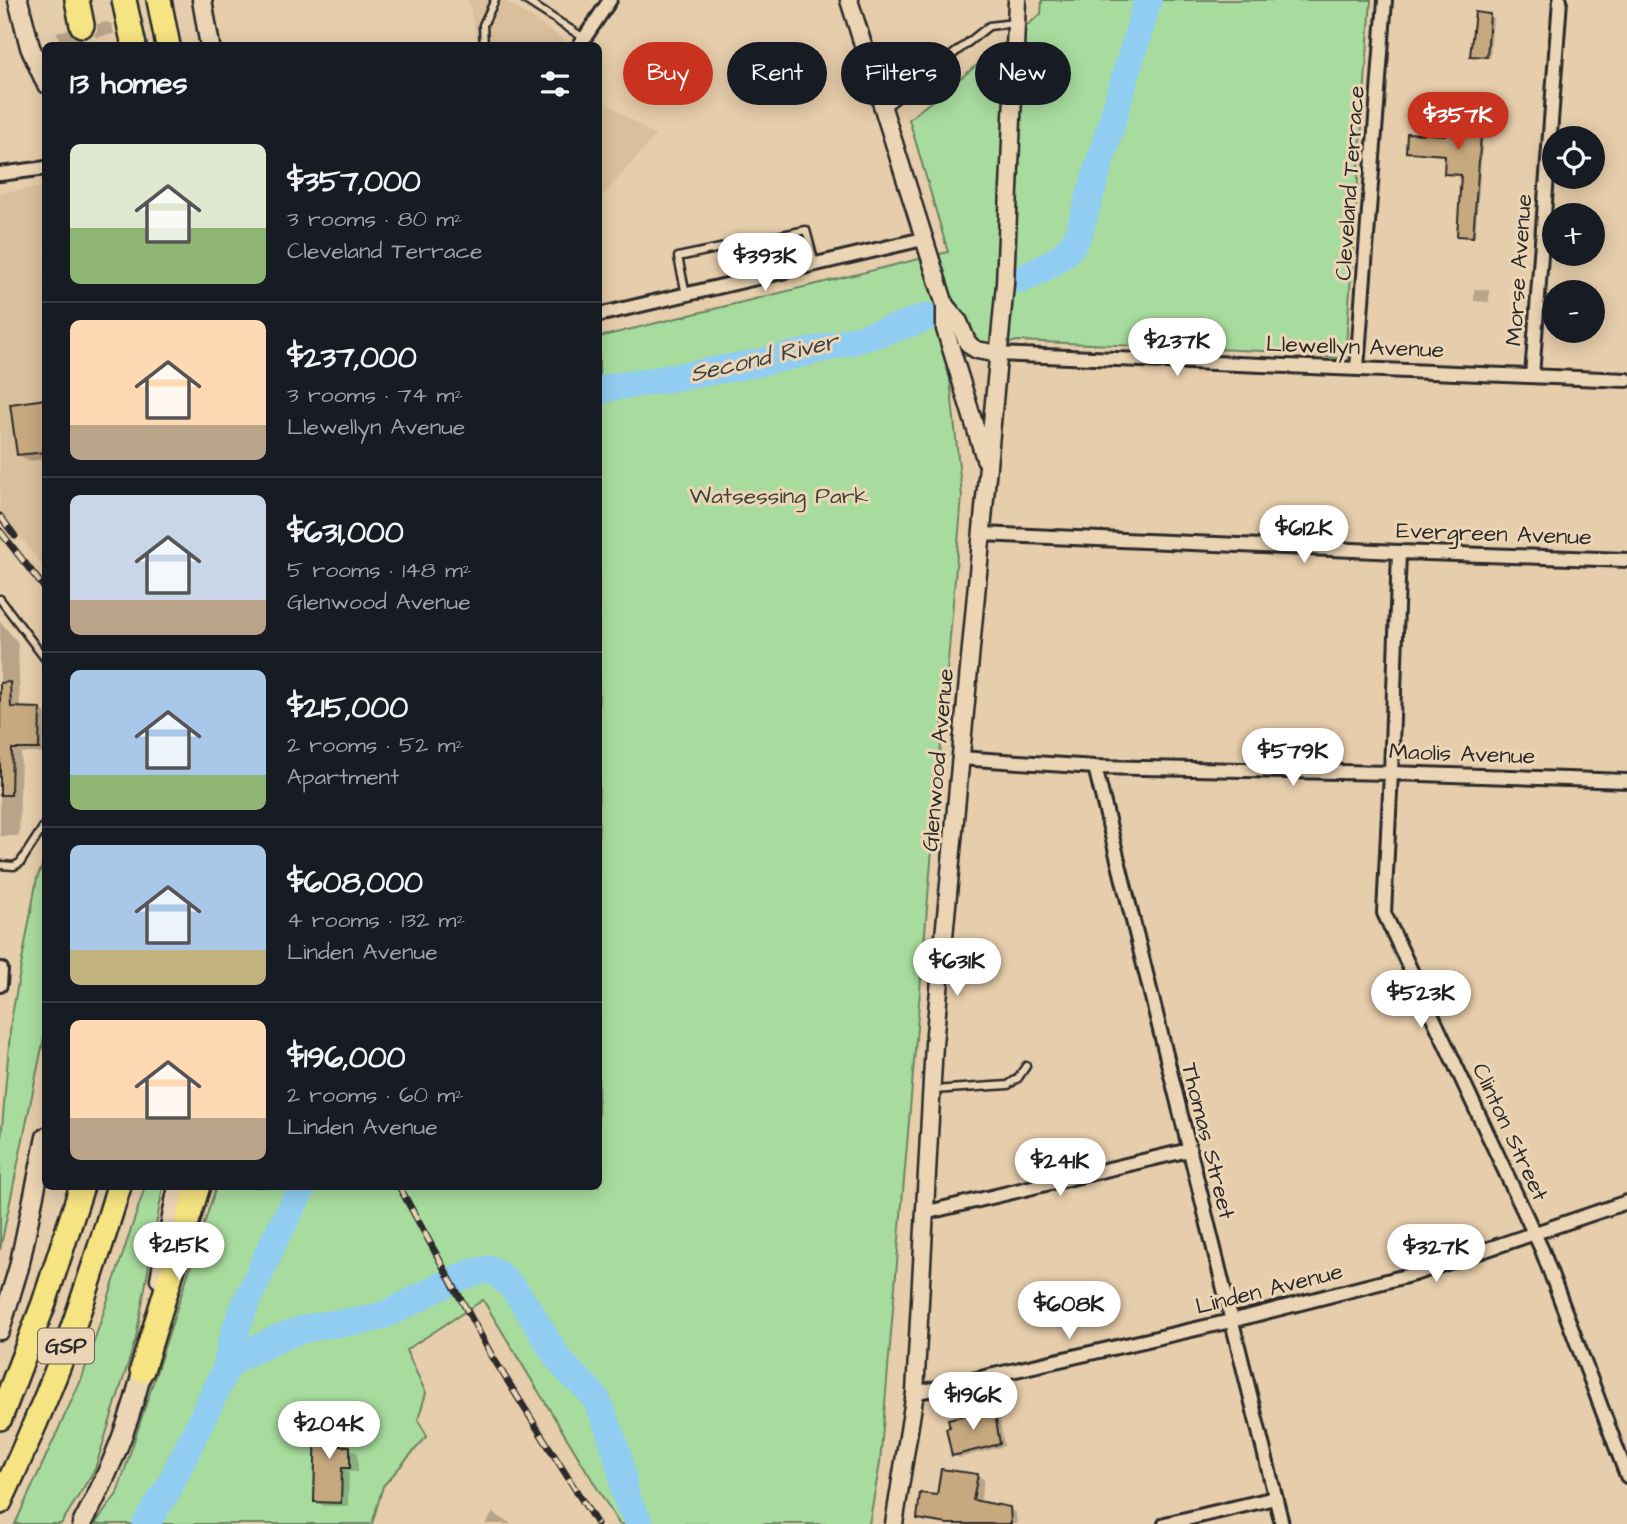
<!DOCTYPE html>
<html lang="en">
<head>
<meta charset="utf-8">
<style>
	body { margin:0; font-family:"Architects Daughter",sans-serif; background:#242831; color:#f1f3f6; height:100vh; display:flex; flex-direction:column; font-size:26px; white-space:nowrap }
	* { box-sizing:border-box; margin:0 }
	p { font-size:23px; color:#9ea1a6 }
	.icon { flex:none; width:38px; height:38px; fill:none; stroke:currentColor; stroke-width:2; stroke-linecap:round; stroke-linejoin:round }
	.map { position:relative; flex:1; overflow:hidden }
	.side { position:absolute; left:42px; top:42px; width:560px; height:1148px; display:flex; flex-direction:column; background:#171b24; border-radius:10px; box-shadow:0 4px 18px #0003 }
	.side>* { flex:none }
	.hud { position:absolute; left:623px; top:42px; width:665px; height:63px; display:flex; gap:14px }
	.controls { position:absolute; left:1542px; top:126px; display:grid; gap:14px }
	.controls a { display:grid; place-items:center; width:63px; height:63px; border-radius:50%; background:#171b24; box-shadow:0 4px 18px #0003; font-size:35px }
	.price { position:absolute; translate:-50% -60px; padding:0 16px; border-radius:24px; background:#fff; color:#222; font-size:23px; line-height:46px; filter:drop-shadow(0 2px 4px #0008) }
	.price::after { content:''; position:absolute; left:50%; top:42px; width:21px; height:16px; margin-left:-10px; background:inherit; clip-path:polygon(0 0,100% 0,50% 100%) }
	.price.current { background:#c8321e; color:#fff }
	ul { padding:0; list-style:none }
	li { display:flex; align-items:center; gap:21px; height:175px; padding:0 28px }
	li+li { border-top:2px solid #363941 }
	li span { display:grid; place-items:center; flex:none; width:196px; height:140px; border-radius:10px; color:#555 }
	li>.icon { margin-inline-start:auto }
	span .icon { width:84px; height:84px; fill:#fffc; stroke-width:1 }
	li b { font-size:30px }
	h2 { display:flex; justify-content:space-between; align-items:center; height:84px; padding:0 28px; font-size:30px }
	.pill { padding:0 24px; border-radius:32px; background:#171b24; box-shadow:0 4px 18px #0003; font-size:24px; line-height:63px }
	.pill.current { background:#c8321e; color:#fff }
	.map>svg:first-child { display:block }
	.built { fill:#d9bf9c }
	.green { fill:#a8dc9e; stroke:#6a8464; stroke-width:2 }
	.shadow { fill:#0003 }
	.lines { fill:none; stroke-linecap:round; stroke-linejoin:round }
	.river { stroke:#91cdf1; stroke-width:28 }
	.building { fill:#c7a97f; stroke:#2b2b2b; stroke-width:2 }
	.service-casing { stroke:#2b2b2b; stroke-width:11 }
	.minor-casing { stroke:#2b2b2b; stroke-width:18 }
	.tertiary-casing { stroke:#2b2b2b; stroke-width:21 }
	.secondary-casing { stroke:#2b2b2b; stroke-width:23 }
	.motorway-casing { stroke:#2b2b2b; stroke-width:28 }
	.service { stroke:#ecd5b5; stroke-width:6 }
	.minor { stroke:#ecd5b5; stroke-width:12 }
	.tertiary { stroke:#ecd5b5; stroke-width:16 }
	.secondary { stroke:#ecd5b5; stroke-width:18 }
	.motorway { stroke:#f6e381; stroke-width:23 }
	.rail-casing { stroke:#2b2b2b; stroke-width:7 }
	.rail { stroke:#ecd5b5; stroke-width:4.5; stroke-dasharray:13; stroke-linecap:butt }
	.labels { text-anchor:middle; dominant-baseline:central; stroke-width:6; stroke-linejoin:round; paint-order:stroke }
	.shield { fill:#ecd5b5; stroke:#655e54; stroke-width:2 }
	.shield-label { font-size:21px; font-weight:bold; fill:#2b2b2b }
	.street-label { font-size:23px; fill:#2b2b2b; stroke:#ecd5b5 }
	.park-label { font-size:23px; fill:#3e463c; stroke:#ecd5b5 }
	.water-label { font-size:24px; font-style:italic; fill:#3a4349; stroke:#ecd5b5 }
</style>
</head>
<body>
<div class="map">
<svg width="1627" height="1524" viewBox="0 0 1627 1524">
	<rect width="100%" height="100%" fill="#e6cdab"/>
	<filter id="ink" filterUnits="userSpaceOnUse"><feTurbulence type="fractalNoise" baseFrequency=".0143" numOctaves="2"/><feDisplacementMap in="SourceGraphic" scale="14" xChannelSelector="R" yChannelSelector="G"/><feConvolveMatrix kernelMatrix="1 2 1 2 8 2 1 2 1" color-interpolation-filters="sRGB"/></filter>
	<g filter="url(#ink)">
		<path class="built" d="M467 0H504L572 45H478L469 2Z
			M599 98 655 136 599 200Z
			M45 187V569L0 510V193Z"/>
		<path class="green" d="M1042 0H1371L1345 359 1286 352 1017 341 948 361 962 496 880 1463 869 1524H619L483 1300 406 1350 426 1393 418 1420 427 1436 383 1486 372 1524H95L117 1494 216 1187 598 1186 599 337 948 252 909 119 1041 14Z
			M45 859V1033L0 1250V1152L11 1021 37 878Z
			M145 1187H163L136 1338 95 1469 61 1524H15L82 1378Z"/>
		<path class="shadow" d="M1490 16 1493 18 1490 58 1475 57 1472 55Z
			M107 22 112 25 114 34 97 37 93 35 97 31V24Z
			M68 30 73 33 79 41 64 44 59 41 57 32Z
			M1483 98 1486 99 1475 237 1461 236 1463 175 1447 155 1408 152 1446 137Z
			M1474 289 1489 290V302L1474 301Z
			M46 401V459L29 461 18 454Z
			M0 621 18 643 20 709H39L46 713V753H21L19 836H0Z
			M994 1410 999 1413 1004 1446 959 1458 954 1455Z
			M317 1419H340L348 1424V1448L358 1453V1472H349L348 1506H324L316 1501Z
			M977 1476 984 1479 980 1503 1009 1509 1016 1513 1017 1524H942L925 1522 919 1518 938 1497Z
			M493 1513 510 1523 511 1524H485Z"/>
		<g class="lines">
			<path class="river" d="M1022 279C1045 268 1069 257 1079 233L1148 0
				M598 391 613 387C719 371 826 354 927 317
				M226 1369C236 1357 248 1352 262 1346 280 1337 297 1330 317 1326 340 1322 364 1323 386 1314 420 1300 452 1275 489 1269 519 1282 542 1336 561 1362 573 1379 592 1387 600 1407 608 1425 618 1454 622 1474 623 1483 624 1492 627 1500 631 1508 636 1516 640 1524
				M146 1524 168 1489 226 1369 232 1340 243 1310 274 1241 303 1186"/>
		</g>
		<path class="building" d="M1475 12 1490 14 1487 57 1470 56Z
			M1467 95 1484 96 1473 237 1457 236 1461 175 1444 174 1445 155 1406 152 1407 133 1445 135 1448 97 1467 98Z
			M46 399V452L17 455 10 404Z
			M10 682 11 707 40 708 39 749H12L11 795H0V683Z
			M994 1408 1000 1444 952 1456 946 1428 950 1427 948 1419Z
			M316 1417H340V1446H350V1468H342L341 1503 314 1502Z
			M941 1469 978 1474 973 1500 1010 1507 1011 1524H948L917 1519 920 1493 937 1495Z"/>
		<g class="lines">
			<defs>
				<path id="service" d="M525 0 584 38
					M484 46 483 25 495 0
					M885 108 989 26 1014 23
					M686 294 678 257 806 230 815 264
					M0 599 46 660
					M0 865 14 866 20 863 46 823
					M933 1090 1008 1085 1018 1078 1026 1066"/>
				<path id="minor" d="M579 46 610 0
					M0 174 46 168
					M598 315 923 239
					M998 354 1627 380
					M1357 368 1385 0
					M1532 376 1560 0
					M982 534 1399 552 1627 560
					M1399 552 1391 773 1384 913 1542 1250 1627 1476
					M960 758 1095 767 1391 773 1627 781
					M1095 767 1282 1524
					M0 985 1 969
					M924 1213 1189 1150
					M915 1393 1231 1321 1414 1274 1627 1202
					M1165 1524 1275 1498"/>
				<path id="tertiary" d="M849 0 945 305V329L985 459
					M945 305 959 322 967 342 972 347 977 350 998 354
					M894 1524 915 1393 934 1044 1005 284 1017 0"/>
				<path id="secondary" d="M18 0 30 47 46 83
					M202 0 210 46
					M160 1279 178 1186
					M0 1330 19 1267 46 1137
					M82 1524C110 1472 133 1416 145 1358"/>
				<path id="motorway" d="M77 0 82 25
					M124 0 134 46
					M159 0 168 46
					M142 1370 198 1186
					M0 1418 44 1303 82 1186
					M0 1502C24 1450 47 1398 67 1344 86 1292 103 1239 119 1186"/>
			</defs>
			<use href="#service" class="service-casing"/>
			<use href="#minor" class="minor-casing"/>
			<use href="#tertiary" class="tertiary-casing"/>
			<use href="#secondary" class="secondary-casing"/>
			<use href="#motorway" class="motorway-casing"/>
			<use href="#service" class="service"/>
			<use href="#minor" class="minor"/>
			<use href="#tertiary" class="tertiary"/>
			<use href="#secondary" class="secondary"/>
			<use href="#motorway" class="motorway"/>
			<defs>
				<path id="rail" d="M0 516 15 536
					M0 531 46 590
					M399 1186 492 1356 597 1524"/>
			</defs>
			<use href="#rail" class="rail-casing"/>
			<use href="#rail" class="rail"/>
		</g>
	</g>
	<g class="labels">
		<rect class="shield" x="38" y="1328.5" width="56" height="35" rx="5"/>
		<g class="shield-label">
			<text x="66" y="1346">GSP</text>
		</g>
		<g class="street-label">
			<text transform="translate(1350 183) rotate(-86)">Cleveland Terrace</text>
			<text transform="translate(1519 270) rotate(-86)">Morse Avenue</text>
			<text transform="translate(1355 347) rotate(2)">Llewellyn Avenue</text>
			<text transform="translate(1494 534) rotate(2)">Evergreen Avenue</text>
			<text transform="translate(1462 754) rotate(2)">Maolis Avenue</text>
			<text transform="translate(938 760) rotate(-85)">Glenwood Avenue</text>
			<text transform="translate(1510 1132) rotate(65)">Clinton Street</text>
			<text transform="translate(1208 1141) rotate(76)">Thomas Street</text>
			<text transform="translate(1269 1289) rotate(-14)">Linden Avenue</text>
		</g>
		<g class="park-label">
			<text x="779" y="496">Watsessing Park</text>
		</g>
		<g class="water-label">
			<text transform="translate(764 358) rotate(-13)">Second River</text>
		</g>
	</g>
</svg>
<div class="controls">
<a><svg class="icon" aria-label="locate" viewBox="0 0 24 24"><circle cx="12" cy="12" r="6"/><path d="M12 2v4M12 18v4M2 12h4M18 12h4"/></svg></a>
<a>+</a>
<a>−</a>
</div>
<b class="price current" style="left:1458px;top:152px">$357K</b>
<b class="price" style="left:765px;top:293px">$393K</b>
<b class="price" style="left:1177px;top:378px">$237K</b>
<b class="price" style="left:1304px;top:565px">$612K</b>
<b class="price" style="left:1293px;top:788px">$579K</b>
<b class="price" style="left:957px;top:998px">$631K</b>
<b class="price" style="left:1421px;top:1030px">$523K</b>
<b class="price" style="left:1060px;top:1198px">$241K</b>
<b class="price" style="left:179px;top:1282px">$215K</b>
<b class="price" style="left:1436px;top:1284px">$327K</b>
<b class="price" style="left:1069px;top:1341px">$608K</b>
<b class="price" style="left:973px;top:1432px">$196K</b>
<b class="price" style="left:329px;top:1461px">$204K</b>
<div class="hud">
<a class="pill current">Buy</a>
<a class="pill">Rent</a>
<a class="pill">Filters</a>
<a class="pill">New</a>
</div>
<section class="side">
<h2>13 homes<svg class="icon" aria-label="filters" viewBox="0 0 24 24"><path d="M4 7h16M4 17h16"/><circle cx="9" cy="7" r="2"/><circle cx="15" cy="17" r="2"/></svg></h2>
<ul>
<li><span style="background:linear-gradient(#dfe7d0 60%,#8fb573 0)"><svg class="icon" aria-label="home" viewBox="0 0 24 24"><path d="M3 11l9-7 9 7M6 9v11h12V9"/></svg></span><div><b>$357,000</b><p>3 rooms · 80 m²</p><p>Cleveland Terrace</p></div></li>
<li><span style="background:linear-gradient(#ffd9b3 75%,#b9a48a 0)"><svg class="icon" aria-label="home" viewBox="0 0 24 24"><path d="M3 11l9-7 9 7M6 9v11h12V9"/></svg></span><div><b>$237,000</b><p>3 rooms · 74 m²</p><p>Llewellyn Avenue</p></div></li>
<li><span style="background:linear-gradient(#c9d6e8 75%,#b9a48a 0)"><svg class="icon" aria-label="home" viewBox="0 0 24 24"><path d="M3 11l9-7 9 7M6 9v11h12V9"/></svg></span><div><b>$631,000</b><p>5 rooms · 148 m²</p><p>Glenwood Avenue</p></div></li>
<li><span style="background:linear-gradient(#a9c7e8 75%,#8fb573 0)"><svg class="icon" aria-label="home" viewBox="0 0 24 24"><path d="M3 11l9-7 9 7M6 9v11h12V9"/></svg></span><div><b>$215,000</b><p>2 rooms · 52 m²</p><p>Apartment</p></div></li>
<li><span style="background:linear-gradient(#a9c7e8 75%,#c2b280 0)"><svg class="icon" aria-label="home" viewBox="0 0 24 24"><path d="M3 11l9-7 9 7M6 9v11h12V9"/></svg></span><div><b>$608,000</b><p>4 rooms · 132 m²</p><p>Linden Avenue</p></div></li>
<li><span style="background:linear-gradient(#ffd9b3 70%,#b9a48a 0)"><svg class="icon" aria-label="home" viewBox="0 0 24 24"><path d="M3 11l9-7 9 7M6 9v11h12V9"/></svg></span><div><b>$196,000</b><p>2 rooms · 60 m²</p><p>Linden Avenue</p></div></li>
</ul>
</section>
</div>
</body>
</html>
